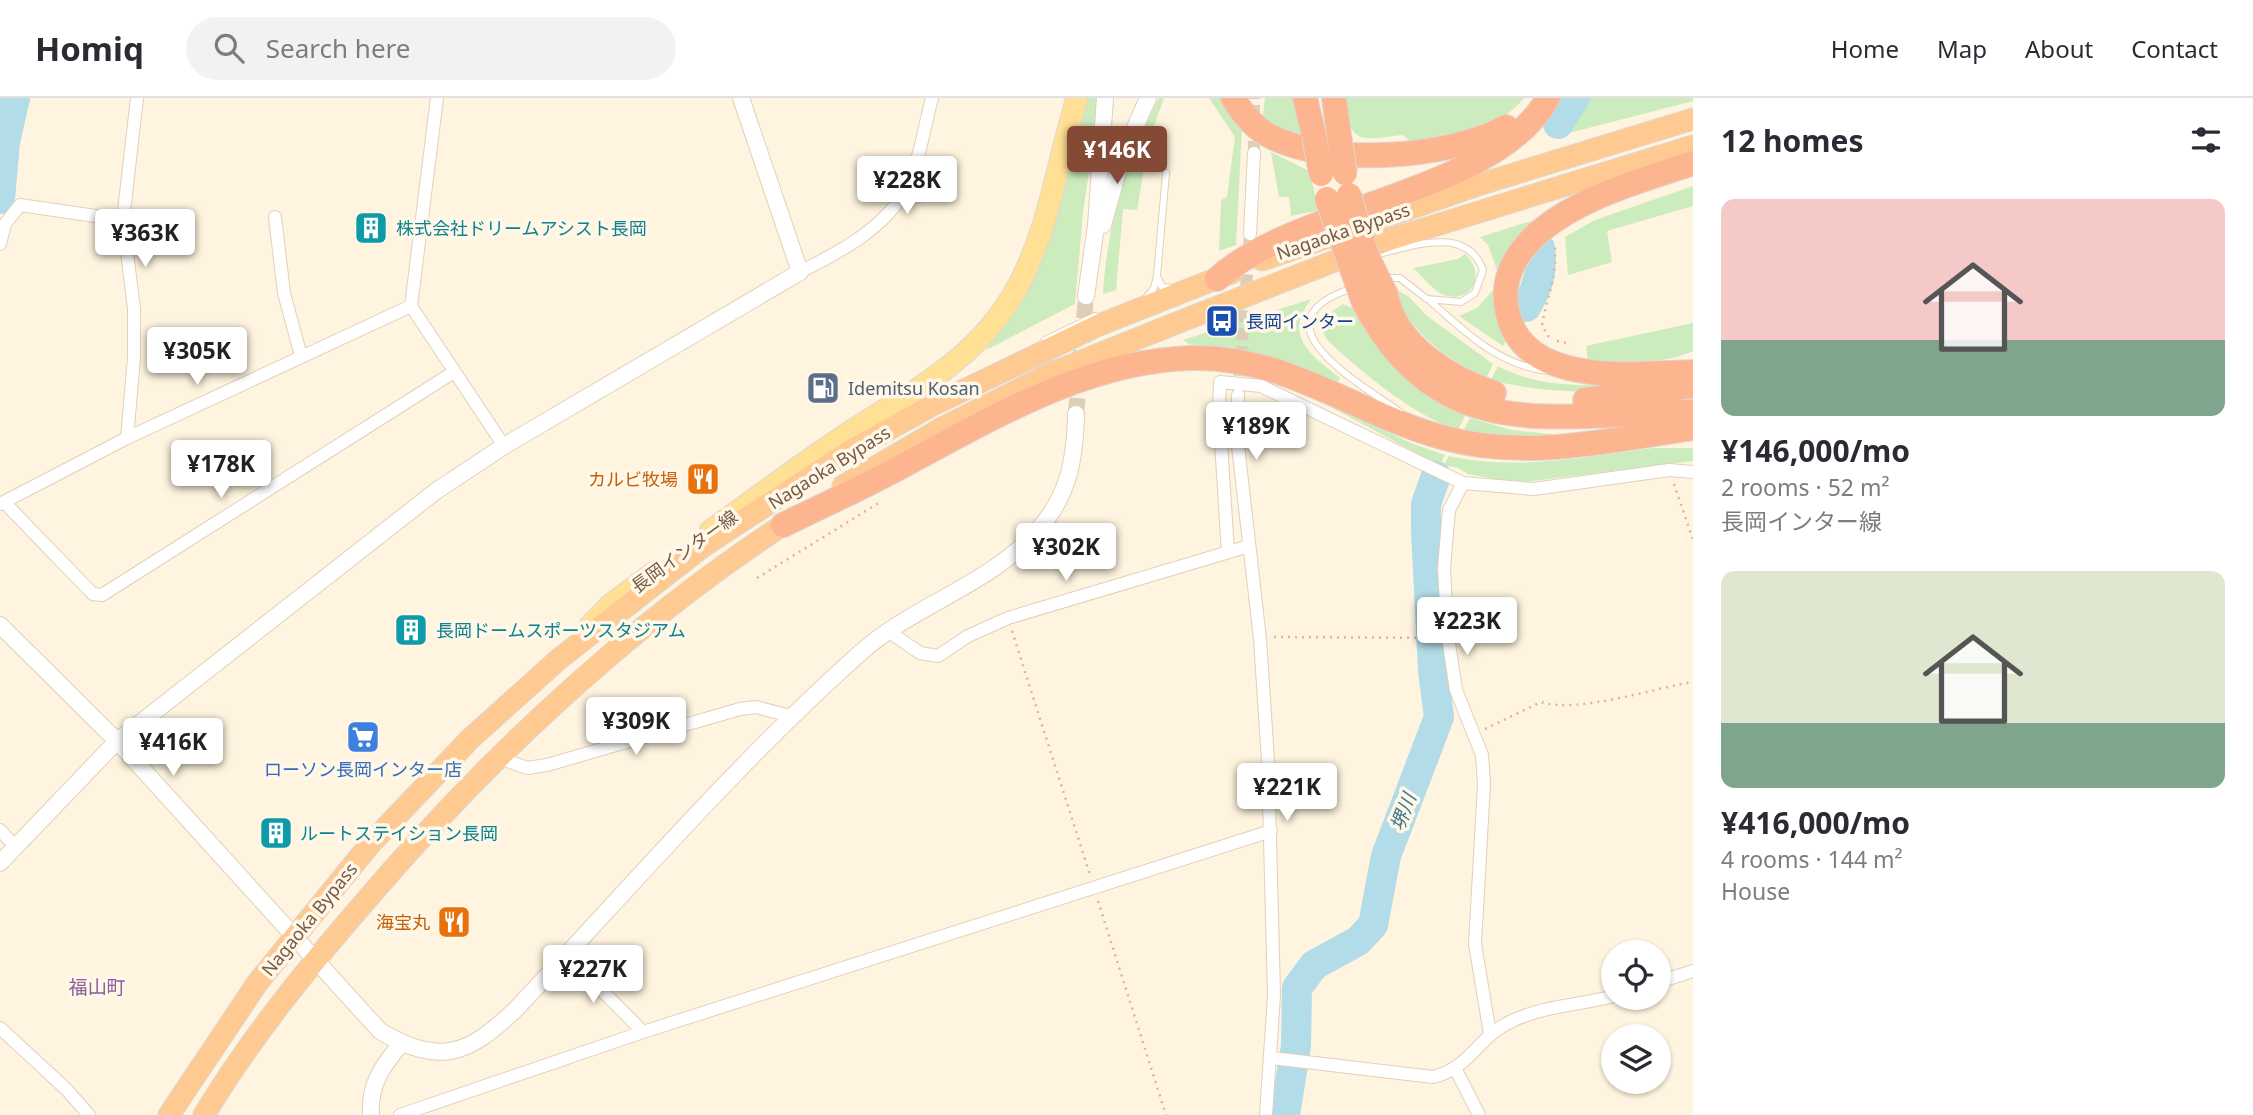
<!DOCTYPE html>
<html lang="en">
<head>
<meta charset="utf-8">
<style>
	body { margin:0; font-family:"Noto Sans","Noto Sans JP",sans-serif; background:#f2f2f3; color:#2b2b33; height:100vh; display:flex; flex-direction:column; font-size:26px; white-space:nowrap }
	* { box-sizing:border-box; margin:0 }
	p { font-size:23px; color:#7c7c81 }
	.icon { flex:none; width:38px; height:38px; fill:none; stroke:currentColor; stroke-width:2; stroke-linecap:round; stroke-linejoin:round }
	.map { position:relative; flex:1; overflow:hidden }
	.side { display:flex; flex-direction:column; background:#fff; width:560px }
	.side>* { flex:none }
	.fabs { position:absolute; left:1601px; top:842px; display:grid; gap:14px }
	.fabs a { display:grid; place-items:center; width:70px; height:70px; border-radius:50%; background:#fff; box-shadow:0 2px 5px #0004; font-size:35px }
	.price { position:absolute; translate:-50% -60px; padding:0 16px; border-radius:7px; background:#fff; color:#222; font-size:23px; line-height:46px; filter:drop-shadow(0 2px 4px #0008) }
	.price::after { content:''; position:absolute; left:50%; top:42px; width:21px; height:16px; margin-left:-10px; background:inherit; clip-path:polygon(0 0,100% 0,50% 100%) }
	.price.current { background:#854a36; color:#fff }
	ul { padding:0; list-style:none }
	li { display:grid; align-content:center; gap:14px; height:371px; padding:0 28px }
	li span { display:grid; place-items:center; height:217px; border-radius:14px; color:#555 }
	li>.icon { margin-inline-start:auto }
	span .icon { width:126px; height:126px; fill:#fffc; stroke-width:1 }
	li b { font-size:30px }
	h2 { display:flex; justify-content:space-between; align-items:center; height:84px; padding:0 28px; font-size:30px }
	header { display:flex; align-items:center; gap:42px; box-sizing:border-box; height:98px; padding:0 35px; background:#fff; border-bottom:2px solid #e1e1e2 }
	header strong { font-size:33px }
	nav { display:flex; gap:38px; margin-inline-start:auto; font-size:24px }
	.search { width:490px; height:63px; background:#f2f2f3; display:flex; align-items:center; gap:18px; box-sizing:border-box; padding:0 24px; border-radius:38px; color:#7c7c81; font-size:26px }
	main { display:flex; flex:1; min-height:0 }
	.map>svg:first-child { display:block }
	.green { fill:#ccecbd }
	.lines { fill:none; stroke-linecap:round; stroke-linejoin:round }
	.river { stroke:#b2dce8; stroke-width:30 }
	.minor-tunnel { stroke:#dcceb8; stroke-width:12; stroke-dasharray:12 6; stroke-linecap:butt }
	.tertiary-tunnel { stroke:#dcceb8; stroke-width:16; stroke-dasharray:16 8; stroke-linecap:butt }
	.service-casing { stroke:#e2d0ba; stroke-width:8 }
	.minor-casing { stroke:#e2d0ba; stroke-width:14 }
	.tertiary-casing { stroke:#e2d0ba; stroke-width:18 }
	.primary-casing { stroke:#ded7d2; stroke-width:23 }
	.trunk-casing { stroke:#ded7d2; stroke-width:23 }
	.motorway-casing { stroke:#ded7d2; stroke-width:26 }
	.path { stroke:#dab798; stroke-width:2.5; stroke-dasharray:2 5; stroke-linecap:butt }
	.service { stroke:#fff; stroke-width:6 }
	.minor { stroke:#fff; stroke-width:12 }
	.tertiary { stroke:#fff; stroke-width:16 }
	.primary { stroke:#ffe095; stroke-width:21 }
	.trunk { stroke:#feca92; stroke-width:21 }
	.motorway { stroke:#fdb590; stroke-width:24 }
	.motorway-bridge-casing { stroke:#ded7d2; stroke-width:26; stroke-linecap:butt }
	.motorway-bridge { stroke:#fdb590; stroke-width:24 }
	.labels { text-anchor:middle; dominant-baseline:central; stroke-width:7; stroke-linejoin:round; paint-order:stroke }
	.culture-label { font-size:18px; fill:#0d838f; stroke:#fff7e7; text-anchor:start }
	.street-label { font-size:18px; fill:#765a45; stroke:#fff7e7 }
	.transit-label { font-size:18px; fill:#164399; stroke:#fff7e7; text-anchor:start }
	.service-label { font-size:18px; fill:#4e5e75; stroke:#fff7e7; text-anchor:start }
	.food-label { font-size:18px; fill:#c56008; stroke:#fff7e7; text-anchor:end }
	.shop-label { font-size:18px; fill:#366cbe; stroke:#fff7e7 }
	.water-label { font-size:19px; font-style:italic; fill:#3d798b; stroke:#fff7e7 }
	.neighbourhood-label { font-size:19px; fill:#8b609a; stroke:#fff7e7 }
</style>
</head>
<body>
<header>
<strong>Homiq</strong>
<div class="search"><svg class="icon" aria-label="search" viewBox="0 0 24 24"><circle cx="10" cy="10" r="6"/><path d="M15 15l6 6"/></svg>Search here</div>
<nav><a>Home</a><a>Map</a><a>About</a><a>Contact</a></nav>
</header>
<main>
<div class="map">
<svg width="1693" height="1017" viewBox="0 0 1693 1017">
	<rect width="100%" height="100%" fill="#fef4df"/>
	<path class="green" d="M1083 0H1100L1083 114 1075 206 986 252 1033 181Z
		M1159 0H1164L1149 42 1137 112 1123 111 1116 192 1103 196C1107 129 1127 58 1159 0Z
		M1209 0H1220L1242 30 1236 147 1219 153 1221 102 1227 99 1235 39Z
		M1265 0H1296L1303 37 1279 29 1263 18Z
		M1346 0H1524C1495 35 1453 37 1410 44L1403 37C1363 41 1348 50 1346 0Z
		M1578 0H1693V3L1565 36 1560 34V28Z
		M1271 54 1309 73 1319 112 1291 118 1289 99H1279Z
		M1693 88V108L1607 133 1612 164 1568 177 1565 139 1595 122Z
		M1534 122 1514 141 1497 172 1488 147 1480 139Z
		M1536 154C1542 178 1532 192 1520 212 1518 188 1522 173 1536 154Z
		M1465 156C1488 177 1470 208 1442 196 1432 191 1422 178 1413 170L1458 161Z
		M1494 191 1496 217 1507 241 1503 248 1459 218 1477 210Z
		M1399 193 1409 199 1427 218 1493 266 1486 280C1444 260 1414 236 1392 195Z
		M1311 201C1283 239 1311 257 1340 280L1338 284 1267 258 1195 250 1183 242Z
		M1343 206 1354 211 1465 318 1457 333C1407 312 1369 280 1328 243 1315 224 1326 217 1343 206Z
		M1693 225V253C1659 268 1624 264 1588 262L1586 248Z
		M1498 268C1542 291 1583 287 1631 287 1602 300 1523 291 1491 282Z
		M1296 290 1411 345 1445 357 1440 366 1429 362Z
		M1470 320 1512 332 1559 337 1560 341 1462 335Z
		M1653 350H1693V363L1516 385 1468 376 1458 370 1444 367 1449 358C1517 373 1585 359 1653 350Z"/>
	<g class="lines">
		<path class="river" d="M1558 26 1575 0
			M0 101 5 44 15 0
			M1526 209C1538 189 1543 174 1540 150
			M1285 1017 1296 948 1297 890 1314 867 1358 843 1373 827 1386 758 1439 619 1433 573 1426 432V406L1436 378"/>
		<path class="minor-tunnel" d="M1254 55V0
			M1238 296 1250 136"/>
		<path class="tertiary-tunnel" d="M1076 316 1086 198"/>
		<defs>
			<path id="service" d="M1374 157C1411 149 1466 126 1483 172L1475 195 1461 204 1427 201 1400 180H1383
				M1157 178 1162 189 1172 190
				M1353 190C1249 224 1358 284 1400 314
				M1146 200 1154 190 1157 178 1166 75
				M1429 202C1465 234 1499 268 1549 273
				M1045 242 1095 218"/>
			<path id="minor" d="M437 0 411 208 504 348
				M275 119 284 195 301 258
				M1250 136 1254 55
				M0 146 5 126 20 107 123 122
				M800 174C842 153 894 126 912 78 921 53 925 26 932 0
				M1238 297 1237 339 1260 541 1268 663 1274 897 1266 1017
				M127 340 134 260V211L123 122 137 0
				M4 404 87 490 93 496 102 497 454 274
				M0 406 127 340 411 208
				M1228 454 1219 312 1220 284 1261 288 1463 385
				M888 533 920 555 938 558 968 538 1008 520 1249 448
				M497 659 527 670 547 667 740 611 756 609 790 618
				M0 732 15 748
				M567 857 643 934
				M1659 884 1693 873
				M0 930 66 991 89 1017
				M1490 936 1475 846 1484 686 1482 657 1456 592 1448 539 1444 470 1449 412 1463 385 1534 391 1669 372 1693 374
				M1272 960 1433 979C1471 970 1478 938 1512 923 1543 908 1580 907 1614 898
				M1456 972 1479 1017
				M400 1017 643 934 1271 733"/>
			<path id="tertiary" d="M1103 127 1122 59 1148 0
				M1086 198 1096 128 1105 0
				M0 527 117 643 380 933C441 969 469 956 516 911 629 791 736 666 859 556 913 507 988 488 1037 433 1069 398 1075 361 1076 316
				M0 765 117 643 436 393 504 348 800 174 741 0
				M371 1017C369 987 382 968 401 946"/>
			<path id="primary" d="M710 433C757 399 804 364 853 332 919 289 979 260 1018 188 1049 131 1058 61 1077 0
				M589 529 610 507 653 475"/>
			<path id="trunk" d="M1262 162 1481 86 1693 21
				M843 388 942 330 1052 275 1169 228 1388 142 1693 48
				M169 1017 258 884 371 745 470 641 559 561 705 447 848 354 933 307 1099 227 1233 174
				M204 1017C250 941 305 873 363 806 490 657 631 525 795 419"/>
			<path id="motorway" d="M1233 0C1242 15 1254 30 1270 38 1327 69 1451 60 1506 29
				M1305 0 1314 37
				M1334 0 1339 37
				M1693 65C1640 83 1582 98 1539 134 1519 152 1503 176 1506 204 1514 291 1632 276 1693 274
				M1217 181C1298 107 1495 96 1548 0
				M1386 197C1395 247 1449 280 1494 295
				M1364 205C1443 353 1556 314 1693 314
				M1585 302 1693 288
				M783 427C824 407 866 388 906 366 996 318 1087 263 1191 260 1284 257 1355 315 1441 339 1525 363 1610 342 1693 330"/>
		</defs>
		<use href="#service" class="service-casing"/>
		<use href="#minor" class="minor-casing"/>
		<use href="#tertiary" class="tertiary-casing"/>
		<use href="#primary" class="primary-casing"/>
		<use href="#trunk" class="trunk-casing"/>
		<use href="#motorway" class="motorway-casing"/>
		<path class="path" d="M1549 239 1542 228C1547 195 1557 184 1555 148
			M1557 243 1571 246
			M1674 386 1693 442
			M757 480 882 403
			M1012 533 1090 777
			M1274 539 1435 540
			M1485 631 1541 604C1577 616 1654 590 1693 584
			M1098 803 1166 1017"/>
		<use href="#service" class="service"/>
		<use href="#minor" class="minor"/>
		<use href="#tertiary" class="tertiary"/>
		<use href="#primary" class="primary"/>
		<use href="#trunk" class="trunk"/>
		<use href="#motorway" class="motorway"/>
		<defs>
			<path id="motorway-bridge" d="M1314 37 1321 76
				M1339 37 1345 75
				M1349 97 1367 158 1386 197
				M1327 101 1364 205"/>
		</defs>
		<use href="#motorway-bridge" class="motorway-bridge-casing"/>
		<use href="#motorway-bridge" class="motorway-bridge"/>
	</g>
	<defs>
		<symbol id="building-square" viewBox="-11 -11 22 22"><rect x="-9" y="-9" width="18" height="18" rx="4" fill="#0f9aa8" stroke="#fff7e7"/><path d="M-4-6H4V6H1V3H-1V6H-4ZM-2.5-4.3h1.7v1.8h-1.7ZM.8-4.3h1.7v1.8H.8ZM-2.5-1h1.7V.8h-1.7ZM.8-1h1.7V.8H.8Z" fill="#fff"/></symbol>
		<symbol id="bus-square" viewBox="-11 -11 22 22"><rect x="-9" y="-9" width="18" height="18" rx="4" fill="#1a4fb4" stroke="#fff7e7"/><path d="M-5-6H5V4H4V6H2V4H-2V6H-4V4H-5ZM-3.5-4V0h7V-4ZM-3.5 1.2v1.5H-2V1.2ZM2 1.2v1.5H3.5V1.2Z" fill="#fff"/></symbol>
		<symbol id="fuel-square" viewBox="-11 -11 22 22"><rect x="-9" y="-9" width="18" height="18" rx="4" fill="#5c6f8a" stroke="#fff7e7"/><path d="M-5.5-6h7V0h2V4h1.3V-2.5L3-4.5l.8-.8L6-3V5H2.5V1h-1V6h-7ZM-4.2-4.7v3.2H.2V-4.7Z" fill="#fff"/></symbol>
		<symbol id="restaurant-square" viewBox="-11 -11 22 22"><rect x="-9" y="-9" width="18" height="18" rx="4" fill="#e8710a" stroke="#fff7e7"/><path d="M-5-6h1v4h1v-4h1v4h1v-4h1v5L-1.5 .5V6h-2V.5L-5-1ZM5-6V6H3V1.5H1.5Q1.5-4 5-6Z" fill="#fff"/></symbol>
		<symbol id="supermarket-square" viewBox="-11 -11 22 22"><rect x="-9" y="-9" width="18" height="18" rx="4" fill="#3f7fe0" stroke="#fff7e7"/><path d="M-6-5.5h2.5l.6 2H6L4.5 2H-2.5L-4.4-4H-6ZM-1.5 3.2a1.3 1.3 0 1 0 .1 0ZM3 3.2a1.3 1.3 0 1 0 .1 0Z" fill="#fff"/></symbol>
	</defs>
	<g fill-rule="evenodd">
		<use href="#building-square" x="352" y="111" width="38" height="38"/>
		<use href="#bus-square" x="1203" y="204" width="38" height="38"/>
		<use href="#fuel-square" x="804" y="271" width="38" height="38"/>
		<use href="#restaurant-square" x="684" y="362" width="38" height="38"/>
		<use href="#building-square" x="392" y="513" width="38" height="38"/>
		<use href="#supermarket-square" x="344" y="620" width="38" height="38"/>
		<use href="#building-square" x="257" y="716" width="38" height="38"/>
		<use href="#restaurant-square" x="435" y="805" width="38" height="38"/>
	</g>
	<g class="labels">
		<g class="culture-label">
			<text x="396" y="130">株式会社ドリームアシスト長岡</text>
			<text x="436" y="532">長岡ドームスポーツスタジアム</text>
			<text x="300" y="735">ルートステイション長岡</text>
		</g>
		<g class="street-label">
			<text transform="translate(1343 133) rotate(-19)">Nagaoka Bypass</text>
			<text transform="translate(829 369) rotate(-32)">Nagaoka Bypass</text>
			<text transform="translate(684 453) rotate(-36)">長岡インター線</text>
			<text transform="translate(309 821) rotate(-51)">Nagaoka Bypass</text>
		</g>
		<g class="transit-label">
			<text x="1246" y="223">長岡インター</text>
		</g>
		<g class="service-label">
			<text x="848" y="290">Idemitsu Kosan</text>
		</g>
		<g class="food-label">
			<text x="678" y="381">カルビ牧場</text>
			<text x="430" y="824">海宝丸</text>
		</g>
		<g class="shop-label">
			<text x="363" y="671">ローソン長岡インター店</text>
		</g>
		<g class="water-label">
			<text transform="translate(1403 714) rotate(-69)">堺川</text>
		</g>
		<g class="neighbourhood-label">
			<text x="97" y="889">福山町</text>
		</g>
	</g>
</svg>
<div class="fabs">
<a><svg class="icon" aria-label="locate" viewBox="0 0 24 24"><circle cx="12" cy="12" r="6"/><path d="M12 2v4M12 18v4M2 12h4M18 12h4"/></svg></a>
<a><svg class="icon" aria-label="layers" viewBox="0 0 24 24"><path d="M12 4l9 5-9 5-9-5zM3 14l9 5 9-5"/></svg></a>
</div>
<b class="price current" style="left:1117px;top:88px">¥146K</b>
<b class="price" style="left:907px;top:118px">¥228K</b>
<b class="price" style="left:145px;top:171px">¥363K</b>
<b class="price" style="left:197px;top:289px">¥305K</b>
<b class="price" style="left:1256px;top:364px">¥189K</b>
<b class="price" style="left:221px;top:402px">¥178K</b>
<b class="price" style="left:1066px;top:485px">¥302K</b>
<b class="price" style="left:1467px;top:559px">¥223K</b>
<b class="price" style="left:636px;top:659px">¥309K</b>
<b class="price" style="left:173px;top:680px">¥416K</b>
<b class="price" style="left:1287px;top:725px">¥221K</b>
<b class="price" style="left:593px;top:907px">¥227K</b>
</div>
<section class="side">
<h2>12 homes<svg class="icon" aria-label="filters" viewBox="0 0 24 24"><path d="M4 7h16M4 17h16"/><circle cx="9" cy="7" r="2"/><circle cx="15" cy="17" r="2"/></svg></h2>
<ul>
<li><span style="background:linear-gradient(#f6c9c9 65%,#7fa58c 0)"><svg class="icon" aria-label="home" viewBox="0 0 24 24"><path d="M3 11l9-7 9 7M6 9v11h12V9"/></svg></span><div><b>¥146,000/mo</b><p>2 rooms · 52 m²</p><p>長岡インター線</p></div></li>
<li><span style="background:linear-gradient(#dfe7d0 70%,#7fa58c 0)"><svg class="icon" aria-label="home" viewBox="0 0 24 24"><path d="M3 11l9-7 9 7M6 9v11h12V9"/></svg></span><div><b>¥416,000/mo</b><p>4 rooms · 144 m²</p><p>House</p></div></li>
</ul>
</section>
</main>
</body>
</html>
